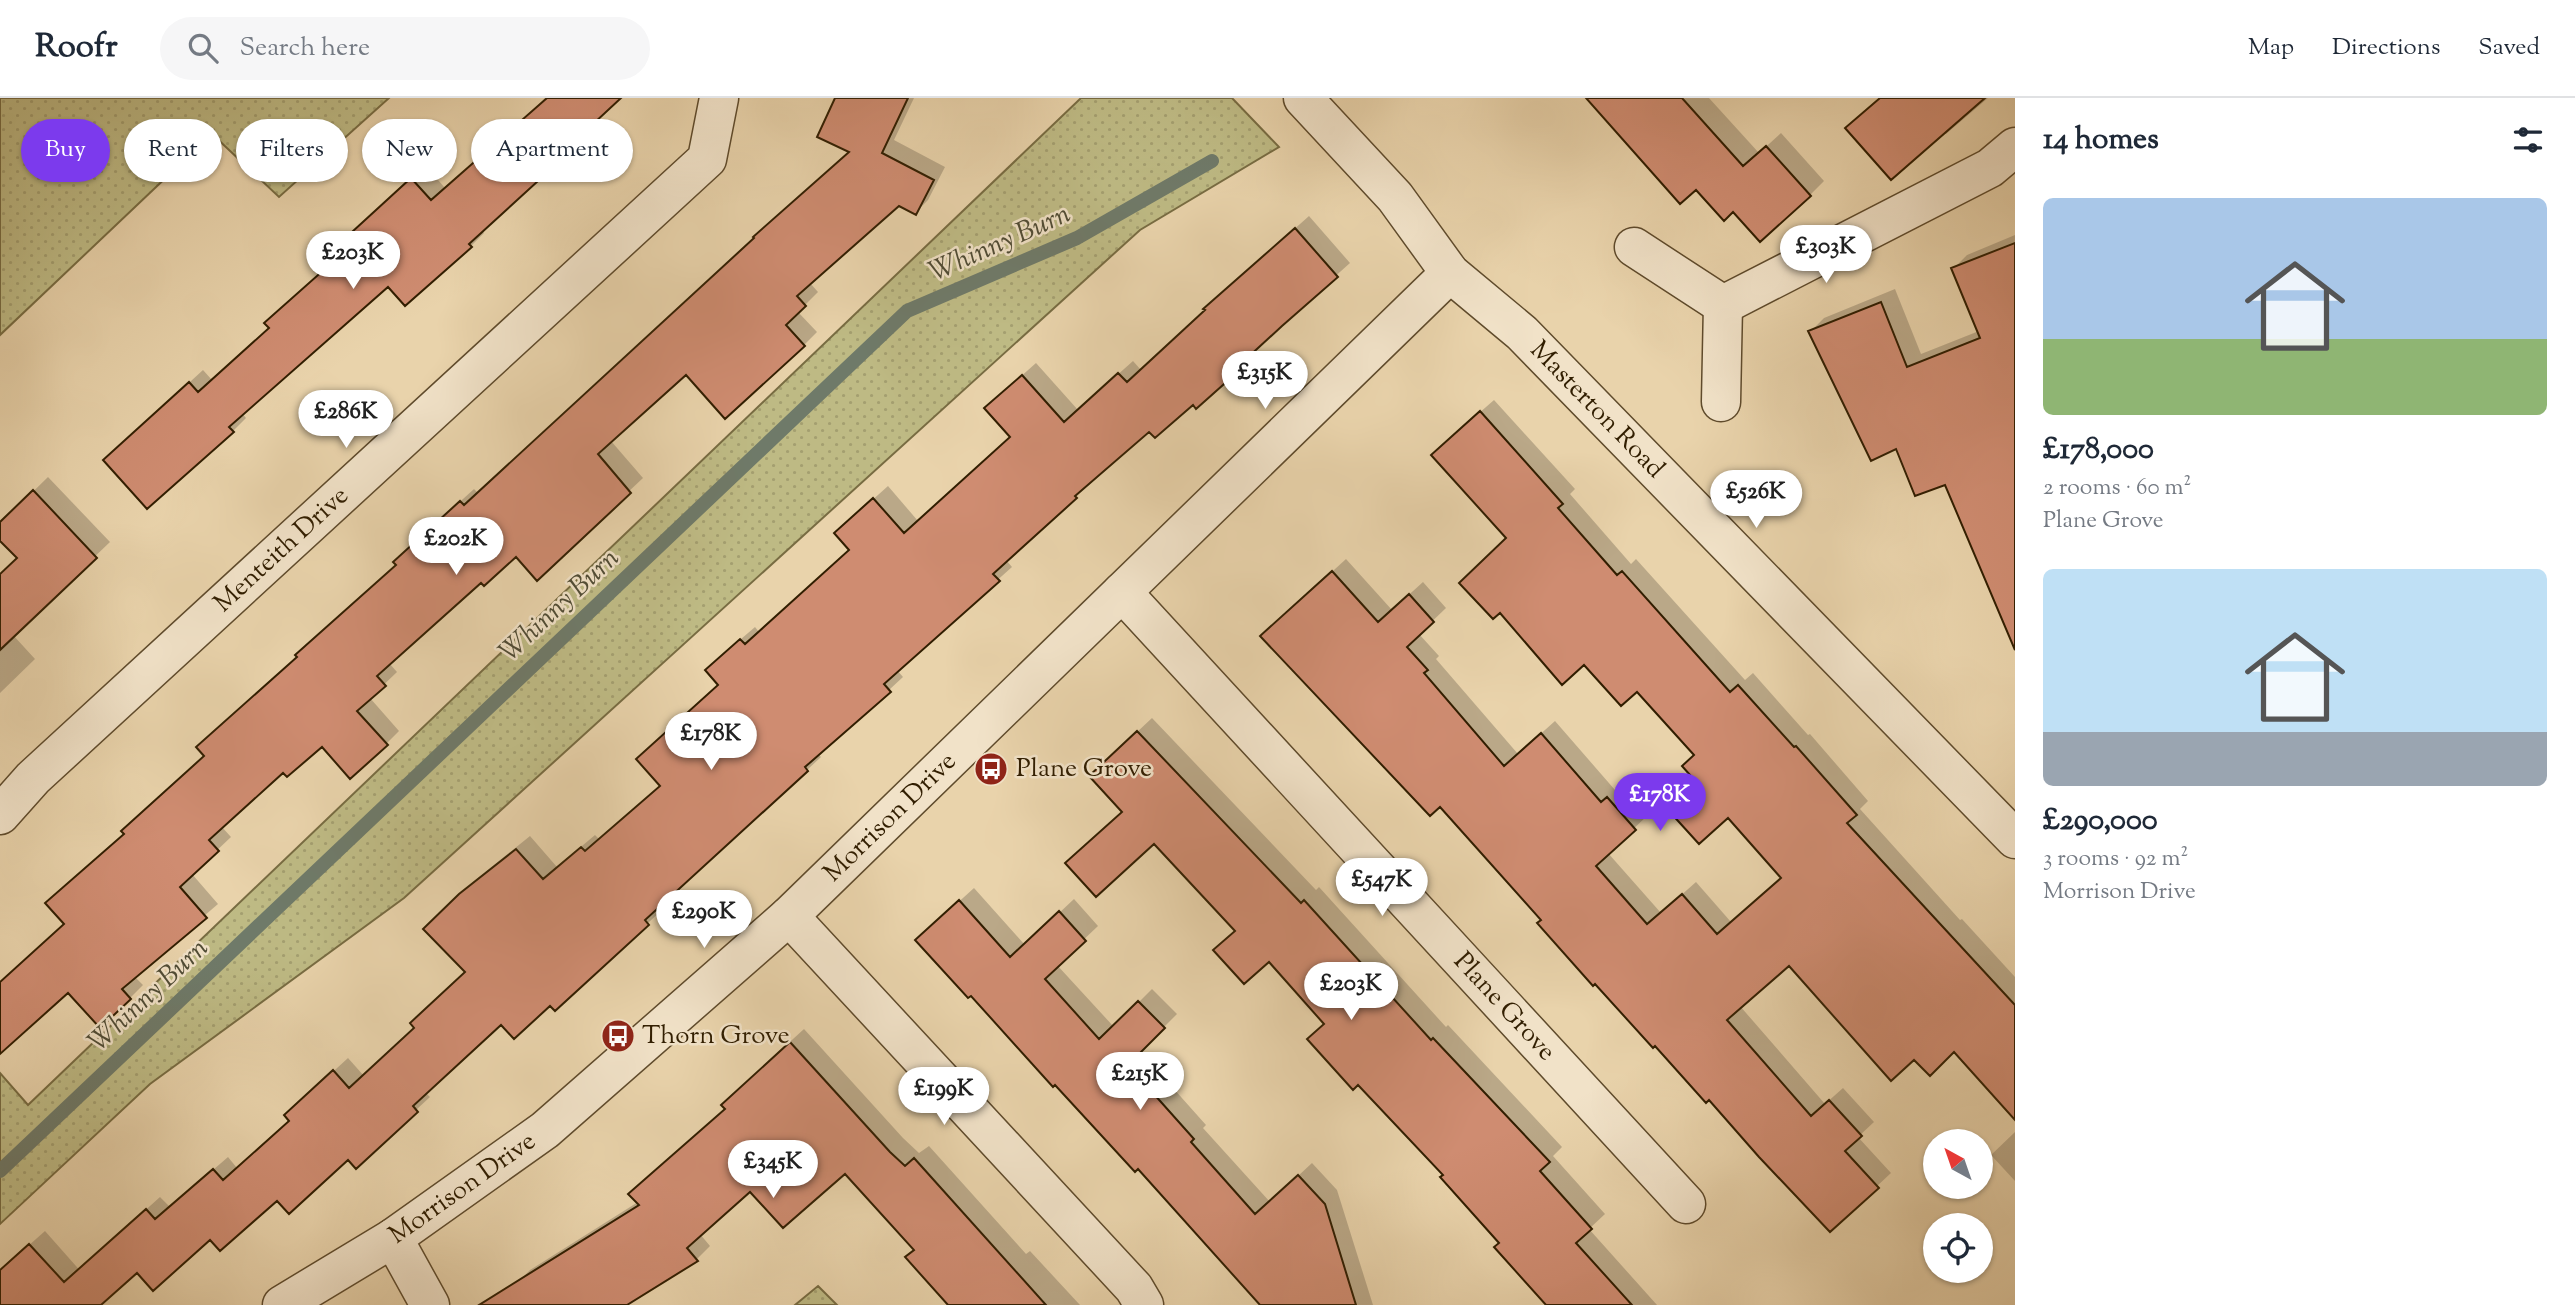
<!DOCTYPE html>
<html lang="en">
<head>
<meta charset="utf-8">
<style>
	body { margin:0; font-family:"Sorts Mill Goudy",serif; background:#f6f6f7; color:#1f2937; height:100vh; display:flex; flex-direction:column; font-size:26px; white-space:nowrap }
	* { box-sizing:border-box; margin:0 }
	p { font-size:23px; color:#747a83 }
	.icon { flex:none; width:38px; height:38px; fill:none; stroke:currentColor; stroke-width:2; stroke-linecap:round; stroke-linejoin:round }
	.map { position:relative; flex:1; overflow:hidden }
	.drawer { display:flex; flex-direction:column; background:#fff; width:560px }
	.drawer>* { flex:none }
	.banner { position:absolute; left:21px; top:21px; width:665px; height:63px; display:flex; gap:14px }
	.needle { width:46px; rotate:320deg }
	.fabs { position:absolute; left:1923px; top:1031px; display:grid; gap:14px }
	.fabs a { display:grid; place-items:center; width:70px; height:70px; border-radius:50%; background:#fff; box-shadow:0 2px 5px #0004; font-size:35px }
	.price { position:absolute; translate:-50% -60px; padding:0 16px; border-radius:24px; background:#fff; color:#222; font-size:23px; line-height:46px; filter:drop-shadow(0 2px 4px #0008) }
	.price::after { content:''; position:absolute; left:50%; top:42px; width:21px; height:16px; margin-left:-10px; background:inherit; clip-path:polygon(0 0,100% 0,50% 100%) }
	.price.selected { background:#7c3aed; color:#fff }
	ul { padding:0; list-style:none }
	li { display:grid; align-content:center; gap:14px; height:371px; padding:0 28px }
	li span { display:grid; place-items:center; height:217px; border-radius:10px; color:#555 }
	li>.icon { margin-inline-start:auto }
	span .icon { width:126px; height:126px; fill:#fffc; stroke-width:1 }
	li b { font-size:30px }
	h2 { display:flex; justify-content:space-between; align-items:center; height:84px; padding:0 28px; font-size:30px }
	.tag { padding:0 24px; border-radius:32px; background:#fff; box-shadow:0 2px 5px #0004; font-size:24px; line-height:63px }
	.tag.selected { background:#7c3aed; color:#fff }
	header { display:flex; align-items:center; gap:42px; box-sizing:border-box; height:98px; padding:0 35px; background:#fff; border-bottom:2px solid #e0e1e3 }
	header strong { font-size:33px }
	nav { display:flex; gap:38px; margin-inline-start:auto; font-size:24px }
	.search { width:490px; height:63px; background:#f6f6f7; display:flex; align-items:center; gap:18px; box-sizing:border-box; padding:0 24px; border-radius:38px; color:#747a83; font-size:26px }
	main { display:flex; flex:1; min-height:0 }
	.map>svg:first-child { display:block }
	.grass { fill:url(#grass-dots); stroke:#786c42; stroke-width:2 }
	.shadow { fill:#0003 }
	.lines { fill:none; stroke-linecap:round; stroke-linejoin:round }
	.stream { stroke:#6f7a69; stroke-width:14 }
	.building { fill:#cf8c71; stroke:#311e01; stroke-width:2 }
	.minor-casing { stroke:#5f4b2c; stroke-width:41 }
	.minor { stroke:#f1e2c8; stroke-width:38 }
	.labels { text-anchor:middle; dominant-baseline:central; stroke-width:5; stroke-linejoin:round; paint-order:stroke }
	.street-label { font-size:26px; fill:#311e01; stroke:#f1e2c8 }
	.poi-label { font-size:26px; fill:#311e01; stroke:#f1e2c8; text-anchor:start }
	.water-label { font-size:28px; font-style:italic; fill:#504c35; stroke:#f1e2c8 }
</style>
</head>
<body>
<header>
<strong>Roofr</strong>
<div class="search"><svg class="icon" aria-label="search" viewBox="0 0 24 24"><circle cx="10" cy="10" r="6"/><path d="M15 15l6 6"/></svg>Search here</div>
<nav><a>Map</a><a>Directions</a><a>Saved</a></nav>
</header>
<main>
<div class="map">
<svg width="2015" height="1207" viewBox="0 0 2015 1207">
	<defs>
		<pattern id="grass-dots" width="8" height="8" patternUnits="userSpaceOnUse" patternTransform="scale(1.75)"><rect width="8" height="8" fill="#beba84"/><path d="M2 2h.1M6 6h.1" fill="none" stroke="#a49f70" stroke-width="1.8" stroke-linecap="round"/></pattern>
	</defs>
	<rect width="100%" height="100%" fill="#e9d3ab"/>
	<filter id="stains"><feTurbulence type="fractalNoise" baseFrequency=".00286" numOctaves="4"/><feColorMatrix values="0 0 0 0 .2 0 0 0 0 .09 0 0 0 0 .02 0 0 0 .5 -.17"/></filter>
	<radialGradient id="worn" r=".72"><stop offset=".6" stop-color="#630" stop-opacity="0"/><stop offset="1" stop-color="#630" stop-opacity=".3"/></radialGradient>
	<path class="grass" d="M0 0H389L279 99 212 36 0 237Z
		M1081 0H1232L1279 49 1140 132 404 800 150 986 0 1126V975L28 1007Z
		M818 1188 837 1207H795Z"/>
	<path class="shadow" d="M545 0H619L548 66 550 69 537 82 482 132 484 135 471 148 405 206 388 186 242 315 246 320 233 333 119 349 203 272 212 282 271 230 337 161 345 142 426 68 445 90 534 12Z
		M837 0H914L894 42 945 69 928 102 915 115 898 106 810 185 818 194 798 214 817 234 804 247 687 274 611 343 643 380 537 480 516 457 481 483 389 565 397 574 370 600 399 633 386 646H322L283 672 221 728 231 739 192 776 218 806 134 878 143 887 130 900 68 892 0 926V885L66 826 126 735 206 658 298 558 398 467 408 451 474 391 478 395 851 53Z
		M1588 0H1709L1759 55 1781 35 1824 83 1810 97 1733 112 1696 89Z
		M1880 0H1988L1946 36Z
		M1309 118 1350 165 1243 261 1245 263 1196 308 1193 305 1150 332 1006 462 1012 469 897 572 903 579 889 592 818 656 821 659 807 672 658 808 662 812 555 911 551 906 501 924 425 994 430 999 416 1012 348 1060 210 1140 137 1172 102 1151 160 1099 170 1109 228 1059 237 1070 291 1022 300 1004 348 960 364 978 416 930 467 874 425 831 474 783 530 738 557 769 595 737 599 741 662 687 720 587V559L755 529 759 534 851 451 850 422 888 388 918 423 1012 338 1000 297 1036 265 1078 312 1133 263 1141 272 1219 198Z
		M2015 137V483L1946 384 1897 348 1810 234 1824 220 1895 191 1921 256 1979 233 1953 171 1967 157Z
		M1494 302 1575 391 1570 396 1631 466 1636 461 1745 582 1753 575 1808 637 1810 636 1868 703 1860 711 1960 822 1962 821 2015 879V1019L1954 952 1914 959 1789 866 1740 908 1825 1006 1843 990 1874 1024 1858 1039 1891 1075 1830 1132 1543 822 1276 525 1346 461 1392 512 1423 484 1446 510 1419 536 1439 558 1436 561 1518 656 1555 623 1615 692 1621 688 1648 717 1608 755 1661 815 1696 784 1731 824 1783 779 1700 685 1696 657 1508 440 1446 344Z
		M48 379 110 444 13 537 35 561 0 595V478L19 459 0 440V426Z
		M1152 620 1316 792 1319 789 1446 929 1448 927 1562 1049 1553 1058 1605 1116 1589 1131 1657 1207H1548L1501 1144 1445 1077 1358 984 1326 925 1269 862 1237 832 1123 713 1105 664Z
		M974 790 1025 847 1074 801 1098 828 1057 867 1114 929 1152 891 1177 916 1140 953 1206 1027 1203 1030 1270 1104 1312 1065 1337 1092 1373 1207H1264L931 829Z
		M804 931 903 1040 919 1055 929 1048 1026 1156 1030 1153 1080 1207H950L915 1151 845 1073 751 1091 700 1136 710 1148 697 1161 624 1207H530L517 1185 530 1172 638 1104 726 1010 736 993Z
		M2015 1034V1083L1991 1057Z
		M45 1133 99 1194 87 1207H0V1173Z"/>
	<g class="lines">
		<path class="stream" d="M0 1073 907 213 1077 140 1212 63"/>
	</g>
	<path class="building" d="M547 0H621L535 80 538 83 469 146 472 149 405 208 388 189 229 329 234 334 147 411 103 362 189 284 198 294 269 230 264 225 335 162 329 155 411 80 431 102Z
		M835 0H908L882 55 934 82 916 117 899 108 797 198 806 208 786 227 805 248 725 321 686 277 598 356 631 395 537 483 516 459 484 488 481 485 377 578 386 588 357 613 388 647 350 681 322 649 287 679 283 675 209 742 219 753 180 789 207 820 122 891 131 901 100 930 68 895 0 956V884L64 826 45 805 124 736 121 733 204 658 196 649 297 559 295 557 396 467 393 464 460 403 464 407 754 140 753 139 849 54 817 39Z
		M1586 0H1682L1743 68 1766 48 1811 98 1760 144 1733 114 1724 123 1696 92 1680 106Z
		M1880 0H1985L1891 82 1845 30Z
		M1295 130 1338 179 1282 228 1231 275 1233 278 1196 311 1193 307 1155 340 1149 334 1075 398 1077 400 993 476 1000 483 884 586 891 594 805 669 808 673 645 822 649 827 555 913 550 908 514 941 501 927 413 1008 418 1014 356 1071 348 1062 289 1116 277 1103 220 1153 210 1142 153 1193 137 1175 101 1207H0V1172L29 1146 64 1184 146 1111 155 1121 213 1071 223 1082 289 1023 284 1017 333 972 349 990 414 930 410 925 465 874 423 831 459 796 516 751 543 781 581 749 585 753 660 688 636 661 718 587 705 572 740 541 745 546 849 452 834 435 873 400 904 435 1010 339 984 310 1022 277 1064 324 1118 275 1127 284 1205 212 1203 211Z
		M2015 145V552L1945 387 1915 398 1896 351 1871 363 1808 233 1881 204 1907 269 1980 240 1951 170Z
		M1480 313 1563 406 1558 410 1617 477 1622 473 1730 594 1738 587 1794 649 1796 648 1857 717 1847 725 2015 907V1022L1954 954 1930 978 1914 962 1891 983 1789 868 1727 922 1811 1018 1829 1002 1862 1038 1845 1053 1879 1090 1830 1134 1759 1059 1709 1002 1706 1005 1655 948 1653 950 1595 886 1593 888 1537 825 1541 822 1440 709 1430 718 1260 538 1332 473 1378 524 1409 496 1434 524 1407 549 1428 572 1424 575 1504 668 1541 635 1601 704 1607 699 1636 732 1596 768 1647 826 1682 796 1717 836 1781 780 1728 720 1699 746 1669 713 1698 686 1682 668 1694 657 1637 594 1621 608 1584 567 1562 587 1500 515 1493 521 1459 485 1506 440 1431 357Z
		M33 392 97 460 0 552V476L17 460 0 443V424Z
		M1137 633 1301 805 1304 802 1431 942 1433 940 1550 1064 1540 1073 1592 1131 1576 1145 1632 1207H1546L1494 1149 1499 1145 1440 1079 1443 1077 1358 987 1353 992 1307 941 1324 926 1269 864 1244 886 1213 852 1235 833 1154 746 1096 799 1065 765 1122 714 1089 678Z
		M959 802 1010 859 1059 813 1086 843 1045 881 1099 941 1138 903 1165 930 1128 967 1194 1041 1191 1044 1255 1116 1298 1077 1325 1106 1356 1207H1260L1138 1071 1135 1074 1055 987 1053 989 971 898 968 900 915 842Z
		M790 944 890 1054 905 1068 914 1060 1046 1207H948L905 1159 914 1152 845 1076 783 1130 750 1094 687 1150 698 1163 627 1207H479L639 1107 628 1096 725 1011 721 1007Z"/>
	<g class="lines">
		<defs>
			<g id="minor">
				<path id="s1" d="M1303 0 1395 99 1450 175 1522 235 2015 741"/>
				<path d="M1634 149 1723 207 1990 70 2015 49"/>
				<path d="M1721 304 1723 207"/>
				<path id="s2" d="M1122 494 1686 1106"/>
				<path id="s3" d="M0 717 33 680 707 61 719 0"/>
				<path d="M789 818 1134 1190 1144 1207"/>
				<path d="M393 1140 430 1207"/>
				<path id="s4" d="M282 1207 393 1140 545 1032 789 818 1450 175"/>
			</g>
		</defs>
		<use href="#minor" class="minor-casing"/>
		<use href="#minor" class="minor"/>
	</g>
	<defs>
		<symbol id="bus-disc" viewBox="-11 -11 22 22"><circle r="9.5" fill="#8f2418" stroke="#f1e2c8"/><path d="M-5-6H5V4H4V6H2V4H-2V6H-4V4H-5ZM-3.5-4V0h7V-4ZM-3.5 1.2v1.5H-2V1.2ZM2 1.2v1.5H3.5V1.2Z" fill="#fff"/></symbol>
	</defs>
	<g fill-rule="evenodd">
		<use href="#bus-disc" x="972" y="652" width="38" height="38"/>
		<use href="#bus-disc" x="599" y="919" width="38" height="38"/>
	</g>
	<g class="labels">
		<g class="street-label">
			<text stroke="none"><textPath href="#s1" startOffset="430">Masterton Road</textPath></text>
			<text stroke="none"><textPath href="#s3" startOffset="387">Menteith Drive</textPath></text>
			<text stroke="none"><textPath href="#s4" startOffset="782">Morrison Drive</textPath></text>
			<text stroke="none"><textPath href="#s2" startOffset="564">Plane Grove</textPath></text>
			<text stroke="none"><textPath href="#s4" startOffset="215">Morrison Drive</textPath></text>
		</g>
		<g class="poi-label">
			<text x="1016" y="671">Plane Grove</text>
			<text x="642" y="938">Thorn Grove</text>
		</g>
		<g class="water-label">
			<text transform="translate(1000 146) rotate(-24)">Whinny Burn</text>
			<text transform="translate(560 508) rotate(-43)">Whinny Burn</text>
			<text transform="translate(149 898) rotate(-43)">Whinny Burn</text>
		</g>
	</g>
	<rect width="100%" height="100%" filter="url(#stains)"/>
	<rect width="100%" height="100%" fill="url(#worn)"/>
</svg>
<div class="fabs">
<a><svg class="needle" viewBox="-14 -14 28 28"><path d="M0-13l5 13h-10z" fill="#e53935"/><path d="M0 13l5-13h-10z" fill="#747a83"/></svg></a>
<a><svg class="icon" aria-label="locate" viewBox="0 0 24 24"><circle cx="12" cy="12" r="6"/><path d="M12 2v4M12 18v4M2 12h4M18 12h4"/></svg></a>
</div>
<b class="price" style="left:1826px;top:187px">£303K</b>
<b class="price" style="left:353px;top:193px">£203K</b>
<b class="price" style="left:1265px;top:313px">£315K</b>
<b class="price" style="left:346px;top:352px">£286K</b>
<b class="price" style="left:1756px;top:432px">£526K</b>
<b class="price" style="left:456px;top:479px">£202K</b>
<b class="price" style="left:711px;top:674px">£178K</b>
<b class="price selected" style="left:1660px;top:735px">£178K</b>
<b class="price" style="left:1382px;top:820px">£547K</b>
<b class="price" style="left:704px;top:852px">£290K</b>
<b class="price" style="left:1351px;top:924px">£203K</b>
<b class="price" style="left:1140px;top:1014px">£215K</b>
<b class="price" style="left:944px;top:1029px">£199K</b>
<b class="price" style="left:773px;top:1102px">£345K</b>
<div class="banner">
<a class="tag selected">Buy</a>
<a class="tag">Rent</a>
<a class="tag">Filters</a>
<a class="tag">New</a>
<a class="tag">Apartment</a>
</div>
</div>
<section class="drawer">
<h2>14 homes<svg class="icon" aria-label="filters" viewBox="0 0 24 24"><path d="M4 7h16M4 17h16"/><circle cx="9" cy="7" r="2"/><circle cx="15" cy="17" r="2"/></svg></h2>
<ul>
<li><span style="background:linear-gradient(#a9c7e8 65%,#8fb573 0)"><svg class="icon" aria-label="home" viewBox="0 0 24 24"><path d="M3 11l9-7 9 7M6 9v11h12V9"/></svg></span><div><b>£178,000</b><p>2 rooms · 60 m²</p><p>Plane Grove</p></div></li>
<li><span style="background:linear-gradient(#bfe0f5 75%,#9aa5b1 0)"><svg class="icon" aria-label="home" viewBox="0 0 24 24"><path d="M3 11l9-7 9 7M6 9v11h12V9"/></svg></span><div><b>£290,000</b><p>3 rooms · 92 m²</p><p>Morrison Drive</p></div></li>
</ul>
</section>
</main>
</body>
</html>
